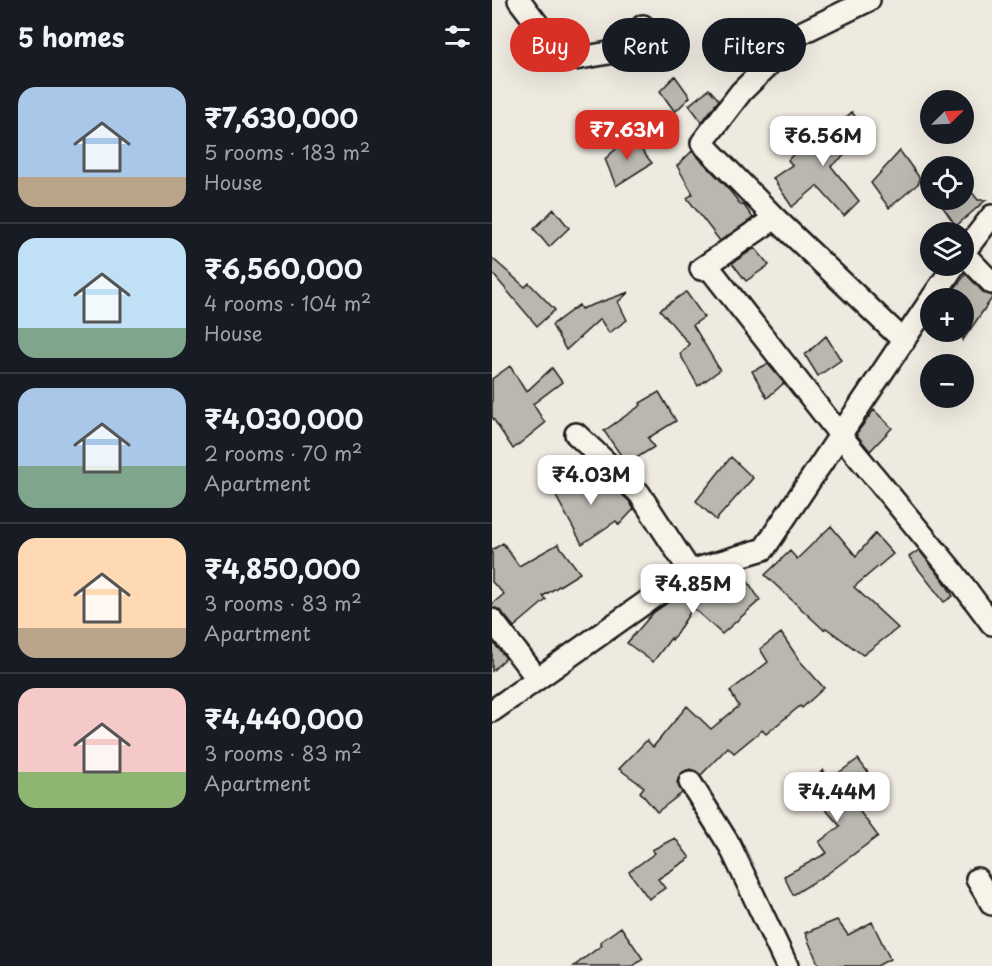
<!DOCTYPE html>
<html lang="en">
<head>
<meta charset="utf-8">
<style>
	body { margin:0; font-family:"Playpen Sans",sans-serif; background:#242831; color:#f1f3f6; height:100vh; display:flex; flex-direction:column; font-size:22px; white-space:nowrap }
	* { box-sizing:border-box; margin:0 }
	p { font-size:20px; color:#9ea1a6 }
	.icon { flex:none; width:33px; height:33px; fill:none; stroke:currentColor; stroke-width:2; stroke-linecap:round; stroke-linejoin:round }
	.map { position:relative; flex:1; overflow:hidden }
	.panel { display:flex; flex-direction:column; background:#171b24; width:492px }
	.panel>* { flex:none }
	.banner { position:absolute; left:18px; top:18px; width:392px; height:54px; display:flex; gap:12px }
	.needle { width:39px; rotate:66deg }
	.buttons { position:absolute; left:428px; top:90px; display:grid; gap:12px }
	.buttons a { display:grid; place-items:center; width:54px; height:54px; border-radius:50%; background:#171b24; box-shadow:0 6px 24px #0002; font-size:30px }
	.price { position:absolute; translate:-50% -51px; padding:0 14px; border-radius:12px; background:#fff; color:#222; font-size:20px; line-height:39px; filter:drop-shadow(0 2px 3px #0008) }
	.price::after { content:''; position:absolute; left:50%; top:36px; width:18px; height:14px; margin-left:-9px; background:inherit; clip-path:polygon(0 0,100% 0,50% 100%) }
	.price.current { background:#d93025; color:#fff }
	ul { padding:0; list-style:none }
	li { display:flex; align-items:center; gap:18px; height:150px; padding:0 18px }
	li+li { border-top:2px solid #363941 }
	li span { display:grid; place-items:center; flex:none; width:168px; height:120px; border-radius:18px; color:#555 }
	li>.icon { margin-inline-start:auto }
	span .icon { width:72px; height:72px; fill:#fffc; stroke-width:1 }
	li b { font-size:26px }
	h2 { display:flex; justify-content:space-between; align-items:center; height:72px; padding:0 18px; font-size:26px }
	.tag { padding:0 21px; border-radius:27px; background:#171b24; box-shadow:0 6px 24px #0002; font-size:21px; line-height:54px }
	.tag.current { background:#d93025; color:#fff }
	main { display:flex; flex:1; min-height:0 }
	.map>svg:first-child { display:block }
	.building { fill:#bab7af; stroke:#1c1c1c; stroke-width:1.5 }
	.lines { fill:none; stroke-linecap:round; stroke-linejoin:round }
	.street-casing { stroke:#1c1c1c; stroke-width:26 }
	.street { stroke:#f7f3e8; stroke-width:21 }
</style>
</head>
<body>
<main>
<section class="panel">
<h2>5 homes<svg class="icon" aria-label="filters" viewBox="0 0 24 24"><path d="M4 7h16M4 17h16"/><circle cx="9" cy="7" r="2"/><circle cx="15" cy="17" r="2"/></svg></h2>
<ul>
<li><span style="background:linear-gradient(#a9c7e8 75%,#b9a48a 0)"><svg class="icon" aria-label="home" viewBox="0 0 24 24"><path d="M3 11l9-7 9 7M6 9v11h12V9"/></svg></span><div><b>₹7,630,000</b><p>5 rooms · 183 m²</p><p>House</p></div></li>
<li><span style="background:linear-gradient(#bfe0f5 75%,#7fa58c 0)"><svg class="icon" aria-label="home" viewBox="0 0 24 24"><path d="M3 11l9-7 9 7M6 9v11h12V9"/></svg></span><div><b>₹6,560,000</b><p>4 rooms · 104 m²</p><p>House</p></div></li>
<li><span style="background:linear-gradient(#a9c7e8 65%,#7fa58c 0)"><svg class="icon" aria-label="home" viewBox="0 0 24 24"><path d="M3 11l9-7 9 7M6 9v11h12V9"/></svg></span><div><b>₹4,030,000</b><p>2 rooms · 70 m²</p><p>Apartment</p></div></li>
<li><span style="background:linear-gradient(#ffd9b3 75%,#b9a48a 0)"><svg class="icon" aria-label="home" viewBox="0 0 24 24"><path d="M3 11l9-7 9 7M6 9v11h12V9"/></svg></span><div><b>₹4,850,000</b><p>3 rooms · 83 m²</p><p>Apartment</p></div></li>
<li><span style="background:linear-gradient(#f6c9c9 70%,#8fb573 0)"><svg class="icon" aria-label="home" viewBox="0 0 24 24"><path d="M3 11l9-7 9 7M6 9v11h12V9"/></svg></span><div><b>₹4,440,000</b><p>3 rooms · 83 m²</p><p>Apartment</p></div></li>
</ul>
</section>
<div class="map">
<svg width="500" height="966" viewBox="0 0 500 966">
	<rect width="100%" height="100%" fill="#eeeae0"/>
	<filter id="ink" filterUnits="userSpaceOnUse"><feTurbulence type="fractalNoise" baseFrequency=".0167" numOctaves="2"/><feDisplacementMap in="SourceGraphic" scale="12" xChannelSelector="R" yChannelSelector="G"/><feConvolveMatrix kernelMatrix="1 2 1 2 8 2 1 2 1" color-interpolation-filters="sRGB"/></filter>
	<g filter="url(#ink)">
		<path class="building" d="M183 76 198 97 183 112 168 91Z
			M217 89 227 100 210 122 197 105Z
			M360 112 377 136 339 166 367 201 352 216 325 186 300 207 281 178 300 165 296 160 309 146 315 154Z
			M138 136 160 163 124 186 113 159Z
			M200 151 234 186 249 205 251 204 261 218 228 241 195 198 201 194 185 166Z
			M408 151 427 177V183L397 208 379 183Z
			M471 181 486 200H494L464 226 446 200H471Z
			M62 209 77 228 57 247 42 229Z
			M263 248 277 265 254 281 240 263Z
			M0 258 33 287 37 283 63 310 45 326 0 273Z
			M474 274 491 292 500 295V298L471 340V298H455Z
			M137 292 126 302 135 320 117 333 108 319 74 350 60 325 87 305 89 309Z
			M194 292 212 317 201 325 228 370 206 386 188 354 197 344 168 310Z
			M334 336 349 360 326 376 313 355Z
			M276 364 292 383 275 398 260 371Z
			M18 366 34 392 60 368 70 382 41 404 53 423 21 449 0 417V379Z
			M167 392 184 421 156 438 162 447 135 464 112 431 149 405 148 403Z
			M382 410 400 428 378 451 364 434Z
			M239 457 261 478 224 520 204 501Z
			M80 470 94 494 114 479 137 501 142 509 127 525 124 521 90 544 60 489Z
			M339 526 364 556 383 534 401 554 362 587 406 628 371 655 334 628 332 630 273 575 298 551 305 559Z
			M11 543 27 566 66 544 88 573 51 596 54 600 22 627 10 612 0 608V604L12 594 0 582V550Z
			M427 550 452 581 461 596 452 602 417 557Z
			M253 577 268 600 230 634 201 608 180 640 179 638 161 662 135 643 161 613 204 583 210 581 235 594Z
			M289 633 308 661 332 688 310 708 308 706 274 734 270 730 242 753 236 747 209 775 198 769 191 772 185 782 190 793 165 812 148 792 152 787 127 769 155 740 161 747 195 706 219 729 247 706 238 691 276 662 268 649Z
			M0 641 14 658 0 671Z
			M366 759 383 782 360 801 386 836 335 874 301 895 292 876 335 853 327 842 348 826 315 788 331 770 338 779Z
			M183 838 198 858 166 879 173 888 157 899 137 872 163 853 160 850Z
			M345 920 356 935 380 922 398 959 385 966H327L313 933Z
			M129 927 151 959 141 966H82L110 945 108 942Z"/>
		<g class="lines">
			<defs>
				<path id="street" d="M27 0 50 30 83 59 122 52 151 26
					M377 0 309 33 249 92 210 143 283 218 412 341
					M471 253 500 216
					M471 253 500 283
					M215 265 349 436 462 573 500 624
					M209 269 283 218
					M440 298 462 266
					M84 434 147 493 198 571
					M0 620 45 678
					M0 711 198 571 272 549 438 301
					M198 782 238 846 295 966
					M485 879 500 904"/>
			</defs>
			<use href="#street" class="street-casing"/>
			<use href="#street" class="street"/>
		</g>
	</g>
</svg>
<div class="buttons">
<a><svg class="needle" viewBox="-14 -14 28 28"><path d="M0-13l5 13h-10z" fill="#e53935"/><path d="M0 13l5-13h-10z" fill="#9ea1a6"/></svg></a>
<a><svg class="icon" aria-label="locate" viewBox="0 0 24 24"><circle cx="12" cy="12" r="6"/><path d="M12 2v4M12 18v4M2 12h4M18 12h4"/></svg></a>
<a><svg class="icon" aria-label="layers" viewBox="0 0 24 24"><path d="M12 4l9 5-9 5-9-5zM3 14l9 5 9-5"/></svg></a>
<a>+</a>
<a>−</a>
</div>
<b class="price current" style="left:135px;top:161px">₹7.63M</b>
<b class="price" style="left:331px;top:167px">₹6.56M</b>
<b class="price" style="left:99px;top:506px">₹4.03M</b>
<b class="price" style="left:201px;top:615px">₹4.85M</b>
<b class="price" style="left:345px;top:823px">₹4.44M</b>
<div class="banner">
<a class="tag current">Buy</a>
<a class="tag">Rent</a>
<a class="tag">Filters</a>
</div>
</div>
</main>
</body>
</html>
